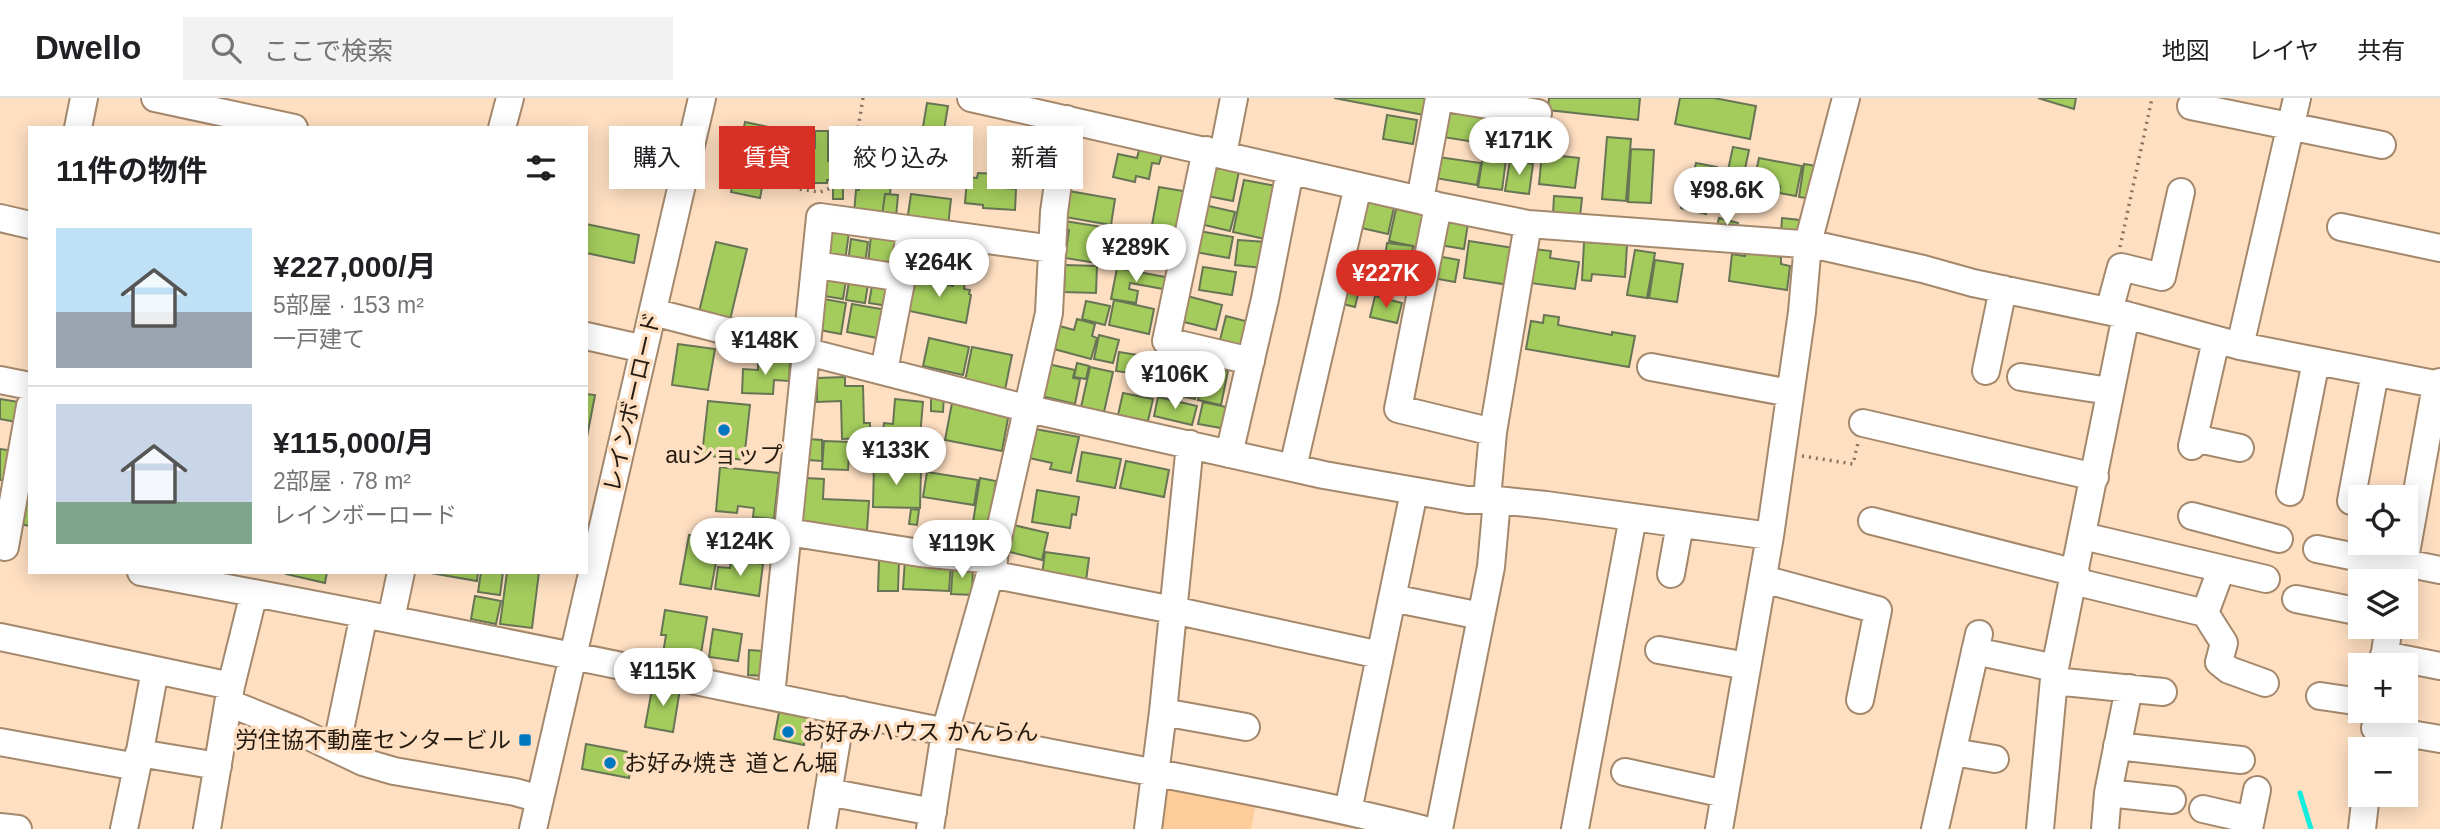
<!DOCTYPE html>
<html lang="ja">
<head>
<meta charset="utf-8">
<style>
	body { margin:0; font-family:Helvetica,"Noto Sans JP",sans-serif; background:#f2f2f2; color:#202124; height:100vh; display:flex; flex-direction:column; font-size:26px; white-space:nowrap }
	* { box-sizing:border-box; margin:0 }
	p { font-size:23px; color:#757577 }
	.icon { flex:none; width:38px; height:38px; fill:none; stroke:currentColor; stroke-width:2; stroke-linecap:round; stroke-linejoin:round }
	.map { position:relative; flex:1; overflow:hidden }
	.drawer { position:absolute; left:28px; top:28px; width:560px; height:448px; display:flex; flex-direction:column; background:#fff; border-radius:0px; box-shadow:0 4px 18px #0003 }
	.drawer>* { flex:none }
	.top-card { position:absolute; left:609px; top:28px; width:665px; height:63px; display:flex; gap:14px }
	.tools { position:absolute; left:2348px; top:387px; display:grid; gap:14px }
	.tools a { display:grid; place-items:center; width:70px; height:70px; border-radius:0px; background:#fff; box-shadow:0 4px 18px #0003; font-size:35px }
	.price { position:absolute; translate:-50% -60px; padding:0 16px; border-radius:24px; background:#fff; color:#222; font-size:23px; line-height:46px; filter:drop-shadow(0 2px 4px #0008) }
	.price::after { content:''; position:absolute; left:50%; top:42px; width:21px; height:16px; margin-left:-10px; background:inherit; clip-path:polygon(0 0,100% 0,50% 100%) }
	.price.selected { background:#d93025; color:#fff }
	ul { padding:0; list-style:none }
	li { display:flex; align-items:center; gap:21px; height:175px; padding:0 28px }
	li+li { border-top:2px solid #e0e0e0 }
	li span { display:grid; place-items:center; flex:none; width:196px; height:140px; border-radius:0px; color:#555 }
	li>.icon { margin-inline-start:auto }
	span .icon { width:84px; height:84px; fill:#fffc; stroke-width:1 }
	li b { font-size:30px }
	h2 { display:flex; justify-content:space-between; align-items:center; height:84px; padding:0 28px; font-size:30px }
	.tag { padding:0 24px; border-radius:0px; background:#fff; box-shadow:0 4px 18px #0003; font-size:24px; line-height:63px }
	.tag.selected { background:#d93025; color:#fff }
	header { display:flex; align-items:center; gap:42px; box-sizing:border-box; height:98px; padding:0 35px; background:#fff; border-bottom:2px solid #e0e0e0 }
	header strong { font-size:33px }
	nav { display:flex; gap:38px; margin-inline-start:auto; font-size:24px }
	.search { width:490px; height:63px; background:#f2f2f2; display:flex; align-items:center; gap:18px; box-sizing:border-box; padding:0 24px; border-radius:0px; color:#757577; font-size:26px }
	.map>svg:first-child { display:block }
	.green { fill:#fecc99 }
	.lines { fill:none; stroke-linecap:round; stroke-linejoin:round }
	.stream { stroke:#13eddd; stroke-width:5 }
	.building { fill:#a3cc5c; stroke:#687554; stroke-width:2 }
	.minor-casing { stroke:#a4886c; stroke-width:30 }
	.path { stroke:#887360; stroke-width:3.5; stroke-dasharray:2 5; stroke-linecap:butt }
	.minor { stroke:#fff; stroke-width:26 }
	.poi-dot { fill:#0078c1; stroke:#fedfc2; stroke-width:2.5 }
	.labels { text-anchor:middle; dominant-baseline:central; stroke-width:7; stroke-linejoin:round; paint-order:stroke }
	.street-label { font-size:23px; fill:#251a0f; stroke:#fedfc2 }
	.poi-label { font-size:23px; fill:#251a0f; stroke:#fedfc2; text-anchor:start }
</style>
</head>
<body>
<header>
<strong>Dwello</strong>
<div class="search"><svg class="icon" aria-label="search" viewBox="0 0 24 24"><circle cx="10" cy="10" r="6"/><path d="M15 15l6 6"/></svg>ここで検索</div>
<nav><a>地図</a><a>レイヤ</a><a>共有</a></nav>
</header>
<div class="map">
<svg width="2440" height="731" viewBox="0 0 2440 731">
	<rect width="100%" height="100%" fill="#fedfc2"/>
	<path class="green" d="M1173 688 1256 705 1251 731H1158L1165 693Z"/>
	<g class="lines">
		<path class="stream" d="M2300 695 2311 731"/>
	</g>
	<path class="building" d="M1334 0H1427L1424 17Z
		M1549 0H1640L1638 22 1548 12Z
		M1680 0H1714L1756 8 1750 41 1675 26Z
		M2038 0H2076L2074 11Z
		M927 5 948 8 942 44 921 41Z
		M1447 12 1499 20 1494 47 1443 39Z
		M1387 17 1417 22 1413 46 1383 41Z
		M745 24 773 30 760 100 731 94Z
		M1513 29 1537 32 1534 61 1510 59Z
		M815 33H828V63H833V82H827V85H811L810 81H805V61H812V50H815Z
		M866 34 904 40 899 71 862 66Z
		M1607 39 1631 41 1626 103 1602 101Z
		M837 45H849V69L835 70 834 48H837Z
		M1140 48 1163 53 1159 66 1152 65 1149 81 1136 78 1135 84 1113 79 1118 56 1137 60Z
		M1733 49 1749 52 1741 90 1725 86Z
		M1631 51 1654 52 1651 105 1628 104Z
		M906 55 923 57 921 81 903 80Z
		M1542 56 1579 60 1575 90 1539 86Z
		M787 57H800V67L790 70V67H787Z
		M1438 59 1481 65 1477 87 1435 80Z
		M1483 59 1506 62 1502 92 1478 89Z
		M1759 60 1802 68 1796 98 1779 95 1780 88 1754 83Z
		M1510 62 1533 66 1529 96 1505 93Z
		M1696 65 1717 69 1712 90 1691 86Z
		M1804 66 1823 69 1819 102 1799 99Z
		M1213 68 1239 73 1233 103 1202 97Z
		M978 75 997 76 996 82H1005L1004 90 1016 91 1015 112 983 110V107L965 105 967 79 977 80Z
		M860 81 891 85 890 96H885L882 118 854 115 856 92H859Z
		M1244 82 1276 88 1265 141 1233 134Z
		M1685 88 1710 93 1706 116 1681 110Z
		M1159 89 1189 94 1182 133 1152 127Z
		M833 90H843V101H833Z
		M1069 93 1115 101 1111 127 1065 119Z
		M885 96 898 97 896 119 882 118Z
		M911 96 951 101 948 128 907 123Z
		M1364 98 1395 105 1388 136 1357 129Z
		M1554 98 1582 100 1580 119 1553 117Z
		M1200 106 1235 114 1230 133 1196 125Z
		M1396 111 1428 118 1422 150 1389 143Z
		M1719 120 1738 125 1735 137 1716 133Z
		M1782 120 1800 122 1799 137 1781 135Z
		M1443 121 1468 125 1464 151 1439 147Z
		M1065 123 1139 135 1134 171 1065 160 1069 132 1064 131Z
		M586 126 639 137 634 165 586 155Z
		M1144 130 1180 136 1176 158 1140 152Z
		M832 132 849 134 845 163 828 161Z
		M1199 133 1233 139 1229 160 1195 154Z
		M871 138 897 142 893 169 868 165Z
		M851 141 868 144 865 166 848 164Z
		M1238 142 1266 144 1263 170 1235 167Z
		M1469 143 1514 150 1509 187 1464 180Z
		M716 144 747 151 729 226 698 218Z
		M1584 144 1627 147 1625 179 1592 176 1591 183 1582 182Z
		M1387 145 1413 148 1411 170 1384 167Z
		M1534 151 1551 153 1550 160 1579 164 1575 191 1530 185Z
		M1635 152 1655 155 1647 200 1627 197Z
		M1746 154 1781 159V166L1790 168 1787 192 1729 183 1732 156 1745 158Z
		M1369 156 1383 160 1379 176 1365 173Z
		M1437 158 1459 162 1455 184 1433 180Z
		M1655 162 1683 166 1677 204 1649 200Z
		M1065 167 1097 168 1096 195 1064 194Z
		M1203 169 1236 174 1232 197 1199 192Z
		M1382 169 1407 174 1404 191 1379 186Z
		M1117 170 1171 180 1169 192 1130 185 1129 191 1138 193 1136 205 1111 201Z
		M923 176 933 178 932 184 953 188 955 177 966 179 964 191 970 192 969 196 971 197 966 225 905 212 912 179 922 181Z
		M850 177 869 180 865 205 846 202Z
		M827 179 846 182 843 201 824 198Z
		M1345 180 1361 184 1355 209 1339 205Z
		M873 182 892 186 888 208 869 205Z
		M1183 197 1222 207 1216 232 1176 222Z
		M1375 198 1402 205 1397 225 1370 219Z
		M824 201 846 205 841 236 819 232Z
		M1114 202 1154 211 1149 236 1109 227Z
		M1086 203 1110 208 1105 227 1082 221Z
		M852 206 887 212 882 241 847 234Z
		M1544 217 1559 219 1558 227 1612 237V234L1635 238 1629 269 1526 251 1531 223 1543 225Z
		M1226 218 1249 224 1242 248 1220 242Z
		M1077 221 1095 226 1092 238 1097 240 1091 261 1050 250 1056 227 1074 232Z
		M1099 237 1119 242 1113 265 1094 261Z
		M929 240 969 249 963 277 923 268Z
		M678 246 715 251 708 292 672 287Z
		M972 249 1012 257 1004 297 964 288Z
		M1119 254 1163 261 1159 287 1136 284 1137 276 1116 273Z
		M758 262 790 264 789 283 774 282 773 296 742 295 743 271 758 272Z
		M1184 264 1202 267 1195 301 1160 294 1165 269 1183 272Z
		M1077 265 1089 268 1086 281 1074 279Z
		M1048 266 1075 272 1073 280 1080 281 1075 306 1041 298Z
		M1205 268 1228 273 1221 307 1198 302Z
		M1090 269 1113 274 1104 314 1081 309Z
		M845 279V288H863L864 325H870V340L842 341 841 303 817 304V280Z
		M1123 295 1153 301 1148 323 1118 317Z
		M586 296 595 297 586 344Z
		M931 296 944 297 943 314 931 313Z
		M1158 299 1197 308 1192 327 1154 318Z
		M0 301 25 305 22 325 0 321Z
		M895 301 923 304 920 338H915L914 349 881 346 884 325 893 326Z
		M708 303 750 307 744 362 702 357Z
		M1203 304 1226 309 1221 330 1198 326Z
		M952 305 1009 315 1002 353 945 342Z
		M1035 331 1079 339 1071 375 1050 371 1052 365 1029 360Z
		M808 341 822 342V363L807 362Z
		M824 343 850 344 848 372 822 371Z
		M0 351 15 353 11 383 0 382Z
		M1082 354 1121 361 1115 390 1077 383Z
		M1126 363 1169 372 1164 399 1120 390Z
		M874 366H904V371L921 372 920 410 873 409Z
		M720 369 779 375 774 421 753 419 754 410 738 408 737 415 716 413Z
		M927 374 978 382 974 407 923 399Z
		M805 380 824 381 823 401 869 403 867 432 802 428Z
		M980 380 996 383 987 440 971 437Z
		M1037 392 1079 399 1076 417 1072 416 1070 430 1032 424Z
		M23 402 30 403V428L19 426Z
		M911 411 919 412 917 427 909 426Z
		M725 423 759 424 758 455 724 454Z
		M1009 426 1048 435 1042 462 1002 452Z
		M689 437 720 443 711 491 680 486Z
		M1045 454 1089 460 1086 483 1042 477Z
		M905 461 951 463 949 493 903 491Z
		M731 462 763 466 759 498 715 491 718 469 730 470Z
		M879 462H899L898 493H878Z
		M953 466 973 467 972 497 951 496Z
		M286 474H327L325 485 286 476Z
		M425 474H478L477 483Z
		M481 474H503L500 497 478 494Z
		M507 474H539L532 530 500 526Z
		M475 498 501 503 496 526 471 521Z
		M665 512 707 519 698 574 661 568 666 537H661Z
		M713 531 742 536 738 563 709 559Z
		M749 552 766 553 764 578 748 577Z
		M653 586 680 591 673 634 645 629Z
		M779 614 809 619 804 647 774 641Z
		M586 646 634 655 629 680 582 671Z"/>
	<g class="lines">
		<defs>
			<path id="minor" d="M155 0 294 30
				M971 0 1420 102 1438 108 1528 126 1816 147 1923 171 1973 185 2126 217 2240 248 2440 287
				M1445 0 1538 15
				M2191 8 2382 47
				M78 30 84 0
				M502 30 510 0
				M1206 52 1166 243 1251 263
				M1223 56 1234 0
				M1420 102 1439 0
				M1438 108 1398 311 1493 334
				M0 120 30 127
				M2341 129 2440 150
				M816 167 902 180
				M2109 213 2121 169 2162 179 2181 94
				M653 214 1029 311 1324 377 1467 402H1497L1546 407 1770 438
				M586 238 644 251
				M2240 248 2297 0
				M1651 269 1790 295
				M884 273 911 132
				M1986 273 2003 191
				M2021 279 2109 293
				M0 282 30 288
				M1863 325 2095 379
				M2194 340 2240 350
				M2192 348 2216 242
				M1229 356 1265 201 1290 73
				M1293 369 1358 88
				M2290 394 2316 263
				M1487 401 1493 334 1528 126
				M2351 403 2375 275
				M2192 418 2279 441
				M1872 423 2076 475
				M788 434 920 455 994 462
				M2083 438 2266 481
				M5 449 30 308
				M2317 451 2404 469
				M2405 465 2440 472
				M141 474C410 523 678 580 946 634 1104 667 1265 692 1422 731
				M990 476 1173 512 1380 557
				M1671 476 1680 426
				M1763 481 1878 512 1860 602
				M2073 483 2205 515 2221 472
				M2401 483 2434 299 2440 284
				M1392 500 1481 518
				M2296 501 2361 514
				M2205 515 2224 545 2219 564 2229 572 2265 585
				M391 521 401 474
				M0 539 231 588
				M1659 552 1747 568
				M1975 553 2055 570
				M2384 557 2440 568
				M2383 567 2389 528
				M2054 583 2163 594
				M771 598 820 119 1053 151
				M2320 598 2361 604
				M229 605 296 632 363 664 394 673 515 694 540 701
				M1163 614 1246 629
				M2375 630 2440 641
				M0 644 137 669 124 731
				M2117 648 2241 662
				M336 651 364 516
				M1953 654 1995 661
				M139 655 218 668
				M137 669 155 572
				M1625 674 1725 696
				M828 694 933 714
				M2108 695 2172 702
				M2203 711 2251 722
				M1348 713 1414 394
				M0 729 18 731
				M207 731 231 588 254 495
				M533 731 702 0
				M822 731 842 612
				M930 731 945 634 990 476 1049 215 1054 114 1067 21
				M1148 731 1163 614 1190 346
				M1439 731 1491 469 1497 402
				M1575 731 1633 419
				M1719 731 1770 438 1802 214 1808 145 1846 0
				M1935 731 1979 536
				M2040 731 2055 570 2126 217
				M2105 731 2108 695 2129 590
				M2249 731 2257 692
				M2362 731 2366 696"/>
		</defs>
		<use href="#minor" class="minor-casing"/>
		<path class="path" d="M793 80 798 91 820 94 847 84 850 79 863 0
			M2120 149 2152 0
			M1802 358 1853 366 1858 345"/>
		<use href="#minor" class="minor"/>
	</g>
	<g class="poi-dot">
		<circle cx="724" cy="332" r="7"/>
		<circle cx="788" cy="634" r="7"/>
		<rect x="518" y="635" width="14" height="14" rx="3.5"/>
		<circle cx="610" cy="665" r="7"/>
	</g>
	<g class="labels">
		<g class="street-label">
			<text transform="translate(632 304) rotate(-77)">レインボーロード</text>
		</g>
		<g class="poi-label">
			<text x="724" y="357" text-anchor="middle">auショップ</text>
			<text x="802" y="634">お好みハウス かんらん</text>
			<text x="511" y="642" text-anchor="end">労住協不動産センタービル</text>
			<text x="624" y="665">お好み焼き 道とん堀</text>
		</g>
	</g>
</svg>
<div class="tools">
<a><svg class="icon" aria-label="locate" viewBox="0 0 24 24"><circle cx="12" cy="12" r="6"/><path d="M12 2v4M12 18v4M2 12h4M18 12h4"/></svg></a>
<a><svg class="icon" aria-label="layers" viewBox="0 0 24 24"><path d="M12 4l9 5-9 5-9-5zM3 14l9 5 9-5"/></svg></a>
<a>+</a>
<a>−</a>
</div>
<b class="price" style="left:1519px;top:79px">¥171K</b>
<b class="price" style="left:1727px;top:129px">¥98.6K</b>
<b class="price" style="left:1136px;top:186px">¥289K</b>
<b class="price" style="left:939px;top:201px">¥264K</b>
<b class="price selected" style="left:1386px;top:212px">¥227K</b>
<b class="price" style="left:765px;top:279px">¥148K</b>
<b class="price" style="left:1175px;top:313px">¥106K</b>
<b class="price" style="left:896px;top:389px">¥133K</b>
<b class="price" style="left:740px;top:480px">¥124K</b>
<b class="price" style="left:962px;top:482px">¥119K</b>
<b class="price" style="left:663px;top:610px">¥115K</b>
<div class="top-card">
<a class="tag">購入</a>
<a class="tag selected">賃貸</a>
<a class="tag">絞り込み</a>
<a class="tag">新着</a>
</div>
<section class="drawer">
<h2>11件の物件<svg class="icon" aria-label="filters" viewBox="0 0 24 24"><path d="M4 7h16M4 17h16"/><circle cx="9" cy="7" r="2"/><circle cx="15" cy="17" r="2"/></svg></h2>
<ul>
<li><span style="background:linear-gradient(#bfe0f5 60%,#9aa5b1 0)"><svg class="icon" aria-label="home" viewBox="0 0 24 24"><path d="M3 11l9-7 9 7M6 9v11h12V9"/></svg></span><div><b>¥227,000/月</b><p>5部屋 · 153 m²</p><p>一戸建て</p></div></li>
<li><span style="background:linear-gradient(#c9d6e8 70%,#7fa58c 0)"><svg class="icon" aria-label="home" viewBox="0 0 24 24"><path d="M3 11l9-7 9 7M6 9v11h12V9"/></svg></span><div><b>¥115,000/月</b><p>2部屋 · 78 m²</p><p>レインボーロード</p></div></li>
</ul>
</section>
</div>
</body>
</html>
